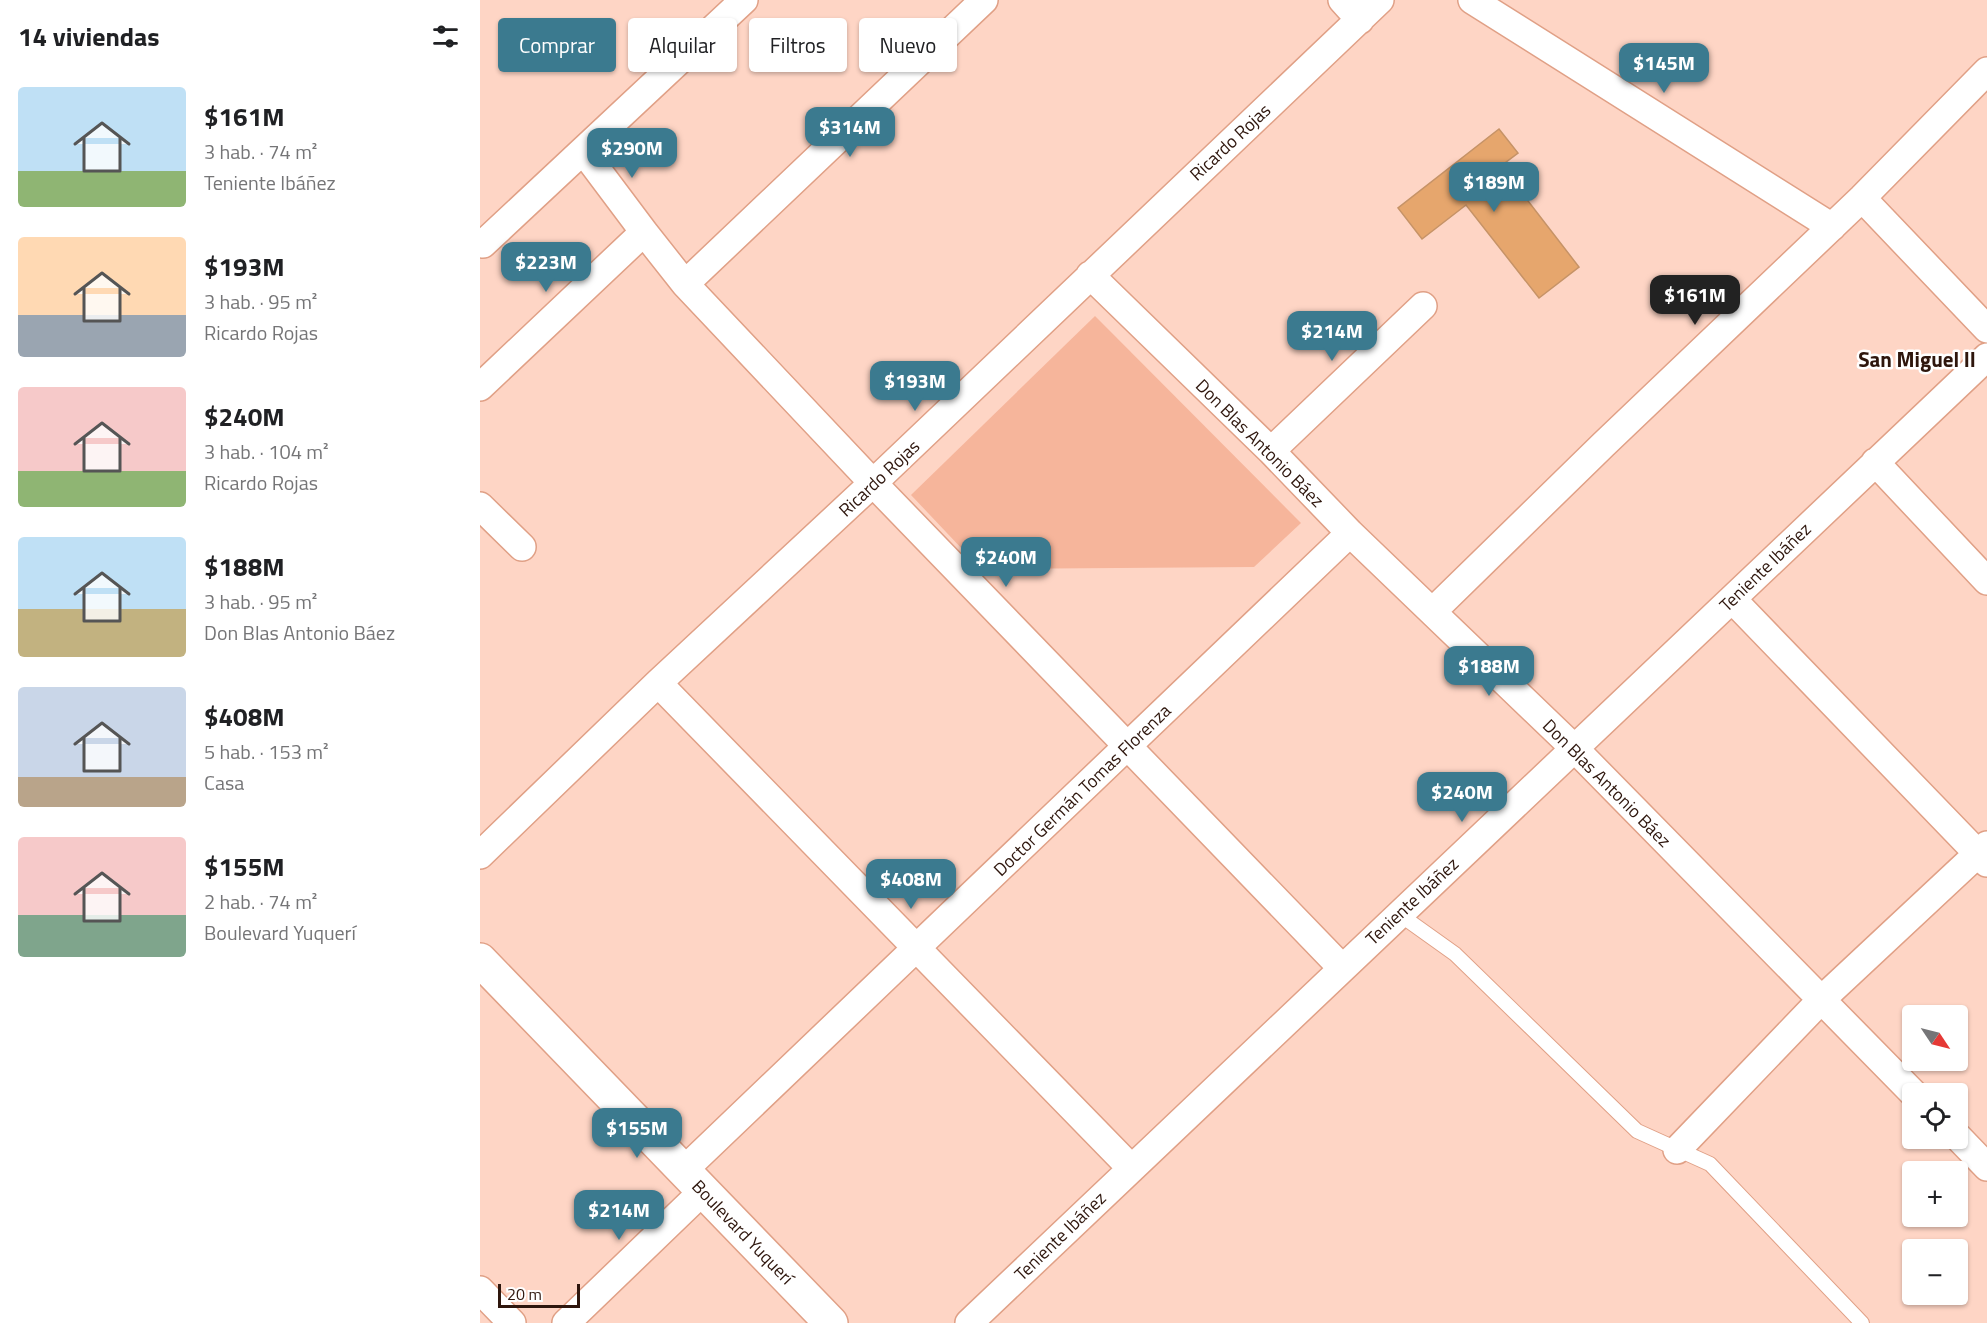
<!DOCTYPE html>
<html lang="es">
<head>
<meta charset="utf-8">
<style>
	body { margin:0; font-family:"Titillium Web",sans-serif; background:#f6f6f6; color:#202124; height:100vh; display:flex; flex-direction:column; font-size:22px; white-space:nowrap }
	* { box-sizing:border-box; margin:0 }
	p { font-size:20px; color:#757577 }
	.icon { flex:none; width:33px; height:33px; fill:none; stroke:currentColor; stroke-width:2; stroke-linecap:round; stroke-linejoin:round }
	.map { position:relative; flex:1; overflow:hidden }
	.sheet { display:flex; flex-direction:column; background:#fff; width:480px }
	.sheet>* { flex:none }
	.guide { position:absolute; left:18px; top:18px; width:570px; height:54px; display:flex; gap:12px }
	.needle { width:39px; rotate:125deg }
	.fabs { position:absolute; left:1422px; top:1005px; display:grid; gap:12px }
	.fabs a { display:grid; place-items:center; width:66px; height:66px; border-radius:6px; background:#fff; box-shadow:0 2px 4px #0004; font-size:30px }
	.scale { position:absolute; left:18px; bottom:15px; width:82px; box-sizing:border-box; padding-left:6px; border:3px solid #2e160d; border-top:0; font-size:16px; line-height:21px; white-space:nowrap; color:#2e160d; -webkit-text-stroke:4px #fff; paint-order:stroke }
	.price { position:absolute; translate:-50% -51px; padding:0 14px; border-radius:12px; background:#3b7a8f; color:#fff; font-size:20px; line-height:39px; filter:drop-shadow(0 2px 3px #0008) }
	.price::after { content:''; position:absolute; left:50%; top:36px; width:18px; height:14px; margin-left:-9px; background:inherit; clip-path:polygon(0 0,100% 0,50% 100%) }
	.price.active { background:#222; color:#fff }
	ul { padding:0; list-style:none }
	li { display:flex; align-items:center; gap:18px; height:150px; padding:0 18px }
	li span { display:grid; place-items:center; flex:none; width:168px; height:120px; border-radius:6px; color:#555 }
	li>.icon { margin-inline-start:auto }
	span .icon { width:72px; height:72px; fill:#fffc; stroke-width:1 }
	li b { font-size:26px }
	h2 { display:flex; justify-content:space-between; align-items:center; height:72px; padding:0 18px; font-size:26px }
	.tag { padding:0 21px; border-radius:6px; background:#fff; box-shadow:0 2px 4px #0004; font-size:21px; line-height:54px }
	.tag.active { background:#3b7a8f; color:#fff }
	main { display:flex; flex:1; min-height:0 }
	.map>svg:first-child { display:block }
	.green { fill:#f6b59b }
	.building { fill:#e6a66d; stroke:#c69367; stroke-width:1.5 }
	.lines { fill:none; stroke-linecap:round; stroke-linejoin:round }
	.service-casing { stroke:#e0a086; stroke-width:16 }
	.minor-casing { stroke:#e0a086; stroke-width:30 }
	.secondary-casing { stroke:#e0a086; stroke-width:36 }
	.service { stroke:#fff; stroke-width:14 }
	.minor { stroke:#fff; stroke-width:27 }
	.secondary { stroke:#fff; stroke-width:33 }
	.labels { text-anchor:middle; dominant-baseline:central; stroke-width:5; stroke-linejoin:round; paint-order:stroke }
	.street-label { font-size:18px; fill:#2e160d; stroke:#fff }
	.quarter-label { font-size:21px; font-weight:bold; fill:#2e160d; stroke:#fff }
</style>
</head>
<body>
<main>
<section class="sheet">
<h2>14 viviendas<svg class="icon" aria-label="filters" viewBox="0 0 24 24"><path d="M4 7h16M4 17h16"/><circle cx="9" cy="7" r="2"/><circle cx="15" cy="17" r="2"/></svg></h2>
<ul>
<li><span style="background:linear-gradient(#bfe0f5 70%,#8fb573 0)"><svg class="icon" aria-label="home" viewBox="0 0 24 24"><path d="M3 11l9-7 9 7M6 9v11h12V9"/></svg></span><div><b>$161M</b><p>3 hab. · 74 m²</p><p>Teniente Ibáñez</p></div></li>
<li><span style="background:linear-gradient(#ffd9b3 65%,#9aa5b1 0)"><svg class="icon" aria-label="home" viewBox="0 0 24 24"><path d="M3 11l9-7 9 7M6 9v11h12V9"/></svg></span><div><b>$193M</b><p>3 hab. · 95 m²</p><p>Ricardo Rojas</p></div></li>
<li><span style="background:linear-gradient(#f6c9c9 70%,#8fb573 0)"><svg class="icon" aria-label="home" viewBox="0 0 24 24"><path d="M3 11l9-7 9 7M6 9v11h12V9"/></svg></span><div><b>$240M</b><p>3 hab. · 104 m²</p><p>Ricardo Rojas</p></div></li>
<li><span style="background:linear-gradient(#bfe0f5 60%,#c2b280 0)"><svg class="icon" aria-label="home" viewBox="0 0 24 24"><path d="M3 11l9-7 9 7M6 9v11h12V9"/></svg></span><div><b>$188M</b><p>3 hab. · 95 m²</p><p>Don Blas Antonio Báez</p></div></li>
<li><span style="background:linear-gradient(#c9d6e8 75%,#b9a48a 0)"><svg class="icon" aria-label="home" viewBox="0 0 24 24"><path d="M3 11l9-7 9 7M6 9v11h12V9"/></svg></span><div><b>$408M</b><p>5 hab. · 153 m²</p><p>Casa</p></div></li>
<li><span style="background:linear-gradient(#f6c9c9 65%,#7fa58c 0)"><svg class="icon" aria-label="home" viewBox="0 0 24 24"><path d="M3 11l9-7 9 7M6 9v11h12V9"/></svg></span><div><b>$155M</b><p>2 hab. · 74 m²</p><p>Boulevard Yuquerí</p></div></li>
</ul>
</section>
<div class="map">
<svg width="1507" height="1323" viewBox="0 0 1507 1323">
	<rect width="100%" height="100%" fill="#fed5c5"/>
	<path class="green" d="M615 316 821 523 774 567 501 569 431 495Z"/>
	<path class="building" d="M1019 129 1038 153 1021 166 1099 267 1059 298 986 205 942 239 918 208Z"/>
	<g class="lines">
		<defs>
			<path id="service" d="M919 914 975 954 1157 1131 1230 1164 1382 1323"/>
			<path id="minor" d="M862 0 880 20
				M992 0 1352 227
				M104 152 164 232 205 284 393 483 862 968
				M1382 198 1507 329
				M3 244 264 0
				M610 275 791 451 870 533 1094 748 1434 1094
				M205 284 504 0
				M0 387 164 232
				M791 451 943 306
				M1395 462 1507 581
				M0 506 42 547
				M1252 599 1507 863
				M953 611 1123 445 1382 198 1507 71
				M178 683 651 1168
				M0 855 178 683 393 483 900 0
				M1478 1137 1507 1167
				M1197 1150 1341 1000 1507 845
				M203 1171 870 533
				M0 1290 32 1323
				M86 1323 223 1191
				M489 1323 1507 357"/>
			<path id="secondary" d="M0 960 351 1323"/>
		</defs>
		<use href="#service" class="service-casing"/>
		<use href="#minor" class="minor-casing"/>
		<use href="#secondary" class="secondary-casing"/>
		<use href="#service" class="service"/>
		<use href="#minor" class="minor"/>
		<use href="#secondary" class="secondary"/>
	</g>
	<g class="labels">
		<g class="street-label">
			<text transform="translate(750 142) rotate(-43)">Ricardo Rojas</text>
			<text transform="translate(780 443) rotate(45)">Don Blas Antonio Báez</text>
			<text transform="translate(399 478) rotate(-43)">Ricardo Rojas</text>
			<text transform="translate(1285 567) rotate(-44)">Teniente Ibáñez</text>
			<text transform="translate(1127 783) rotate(45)">Don Blas Antonio Báez</text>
			<text transform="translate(602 790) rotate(-44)">Doctor Germán Tomas Florenza</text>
			<text transform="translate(932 901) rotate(-43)">Teniente Ibáñez</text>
			<text transform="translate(263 1232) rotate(46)">Boulevard Yuquerí</text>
			<text transform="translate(580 1236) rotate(-44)">Teniente Ibáñez</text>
		</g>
		<g class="quarter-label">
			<text x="1437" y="359">San Miguel II</text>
		</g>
	</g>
</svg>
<div class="fabs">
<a><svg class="needle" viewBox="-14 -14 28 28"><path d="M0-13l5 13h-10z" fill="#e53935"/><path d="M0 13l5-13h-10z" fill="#757577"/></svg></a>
<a><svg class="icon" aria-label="locate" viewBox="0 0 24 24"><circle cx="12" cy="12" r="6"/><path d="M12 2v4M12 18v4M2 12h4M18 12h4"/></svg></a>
<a>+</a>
<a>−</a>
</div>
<div class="scale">20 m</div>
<b class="price" style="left:1184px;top:94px">$145M</b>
<b class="price" style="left:370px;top:158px">$314M</b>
<b class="price" style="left:152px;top:179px">$290M</b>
<b class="price" style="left:1014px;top:213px">$189M</b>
<b class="price" style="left:66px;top:293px">$223M</b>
<b class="price active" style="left:1215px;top:326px">$161M</b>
<b class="price" style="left:852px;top:362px">$214M</b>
<b class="price" style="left:435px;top:412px">$193M</b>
<b class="price" style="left:526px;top:588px">$240M</b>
<b class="price" style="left:1009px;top:697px">$188M</b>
<b class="price" style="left:982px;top:823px">$240M</b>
<b class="price" style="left:431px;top:910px">$408M</b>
<b class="price" style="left:157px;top:1159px">$155M</b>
<b class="price" style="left:139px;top:1241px">$214M</b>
<div class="guide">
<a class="tag active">Comprar</a>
<a class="tag">Alquilar</a>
<a class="tag">Filtros</a>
<a class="tag">Nuevo</a>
</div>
</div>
</main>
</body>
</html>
